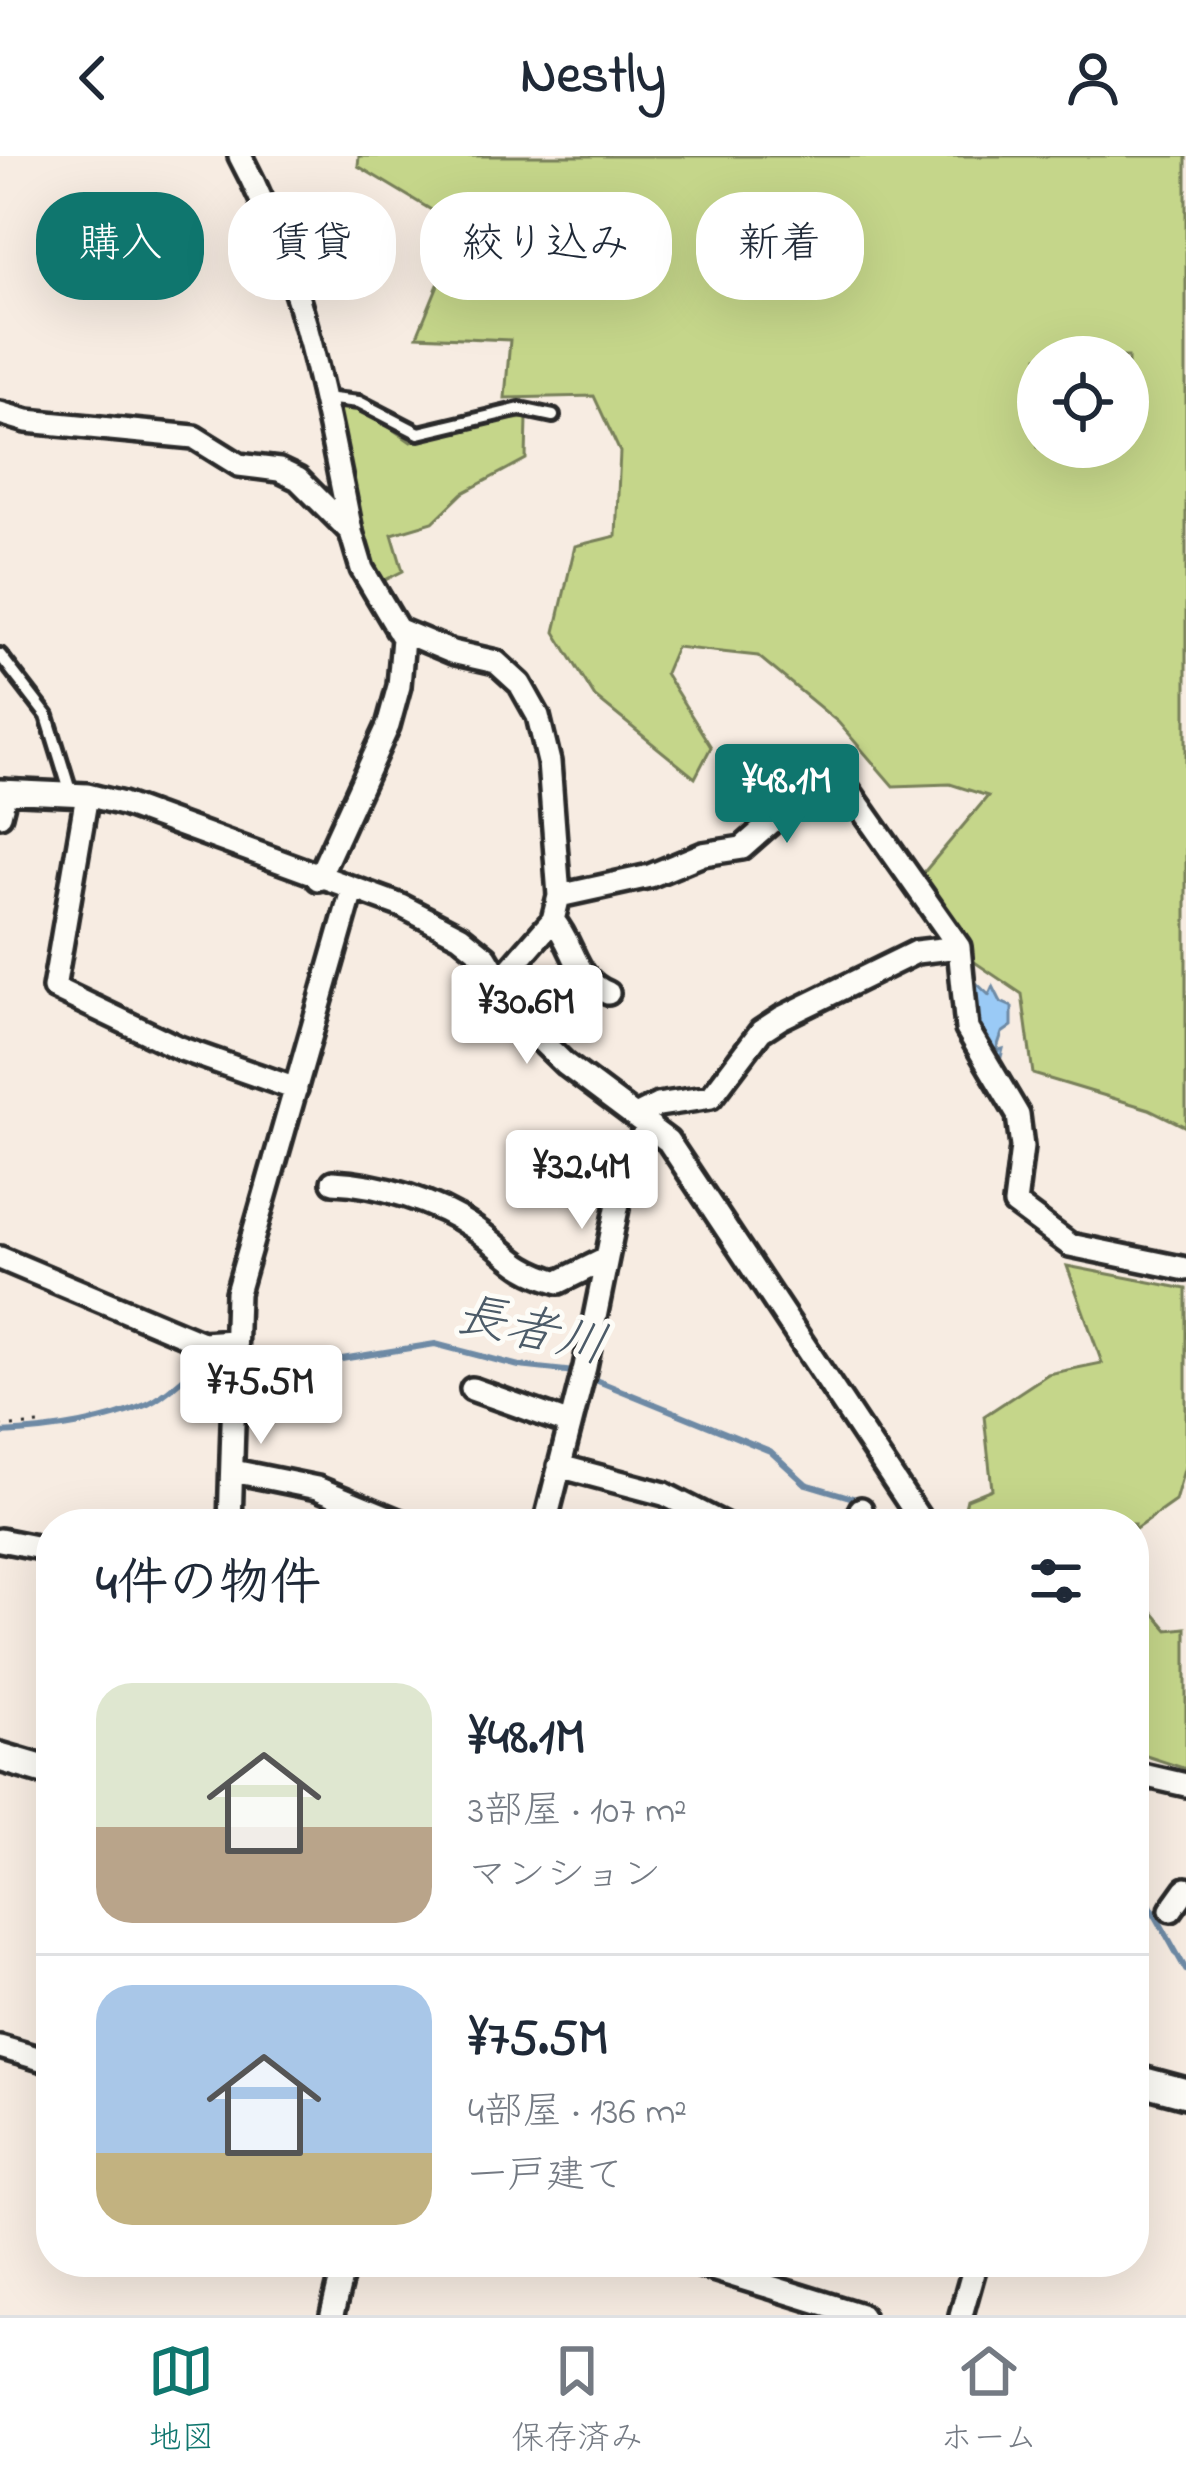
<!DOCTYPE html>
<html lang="ja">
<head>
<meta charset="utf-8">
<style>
	body { margin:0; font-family:"Indie Flower","Klee One",sans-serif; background:#f2f2f3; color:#1f2937; height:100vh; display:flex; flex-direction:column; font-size:45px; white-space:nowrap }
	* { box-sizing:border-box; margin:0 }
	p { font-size:39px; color:#747a83 }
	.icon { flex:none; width:66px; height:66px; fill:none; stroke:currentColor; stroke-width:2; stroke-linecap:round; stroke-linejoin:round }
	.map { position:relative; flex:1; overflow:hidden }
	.drawer { position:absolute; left:36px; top:1353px; width:1113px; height:768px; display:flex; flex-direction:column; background:#fff; border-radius:48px; box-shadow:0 12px 48px #0002 }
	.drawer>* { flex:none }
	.banner { position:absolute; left:36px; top:36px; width:1116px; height:108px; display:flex; gap:24px }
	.buttons { position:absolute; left:1017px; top:180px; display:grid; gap:24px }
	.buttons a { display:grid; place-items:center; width:132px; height:132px; border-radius:50%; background:#fff; box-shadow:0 12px 48px #0002; font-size:60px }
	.price { position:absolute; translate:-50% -102px; padding:0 27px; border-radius:12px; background:#fff; color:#222; font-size:39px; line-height:78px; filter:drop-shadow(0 3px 6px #0008) }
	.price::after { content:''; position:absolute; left:50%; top:72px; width:36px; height:27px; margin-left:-18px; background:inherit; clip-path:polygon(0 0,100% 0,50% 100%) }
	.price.current { background:#0f766e; color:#fff }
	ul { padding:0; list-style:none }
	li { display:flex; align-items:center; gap:36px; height:300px; padding:0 60px }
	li+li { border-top:3px solid #e0e1e3 }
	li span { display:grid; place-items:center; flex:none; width:336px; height:240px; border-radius:36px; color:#555 }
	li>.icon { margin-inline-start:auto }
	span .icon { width:144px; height:144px; fill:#fffc; stroke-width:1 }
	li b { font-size:51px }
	h2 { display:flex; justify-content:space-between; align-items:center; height:144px; padding:0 60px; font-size:51px }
	.chip { padding:0 42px; border-radius:48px; background:#fff; box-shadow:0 12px 48px #0002; font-size:42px; line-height:108px }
	.chip.current { background:#0f766e; color:#fff }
	header { display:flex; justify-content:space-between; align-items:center; height:156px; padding:0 60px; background:#fff; font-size:54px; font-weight:800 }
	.tab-bar { display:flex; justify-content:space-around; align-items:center; height:168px; border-top:3px solid #e0e1e3; background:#fff; font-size:33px; color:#747a83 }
	.tab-bar a { display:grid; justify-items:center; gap:6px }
	.tab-bar .current { color:#0f766e }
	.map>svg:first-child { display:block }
	.green { fill:#c5d68a; stroke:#78805a; stroke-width:3; fill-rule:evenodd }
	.water { fill:#9acaf6; stroke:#6e8aa5; stroke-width:3 }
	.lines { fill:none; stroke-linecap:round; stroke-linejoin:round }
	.stream { stroke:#6e8aa5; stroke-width:6 }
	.service-casing { stroke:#2b2b2b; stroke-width:20 }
	.minor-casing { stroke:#2b2b2b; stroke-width:30 }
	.tertiary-casing { stroke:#2b2b2b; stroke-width:36 }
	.path { stroke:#2b2b2b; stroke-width:3; stroke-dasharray:3 9; stroke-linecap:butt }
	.service { stroke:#fdfcf7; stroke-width:10 }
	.minor { stroke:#fdfcf7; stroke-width:21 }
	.tertiary { stroke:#fdfcf7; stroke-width:27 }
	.labels { text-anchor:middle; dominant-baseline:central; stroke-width:10; stroke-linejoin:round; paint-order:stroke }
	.water-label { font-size:51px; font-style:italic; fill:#4c5b68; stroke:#fdfcf7 }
</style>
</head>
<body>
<header><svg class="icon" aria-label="back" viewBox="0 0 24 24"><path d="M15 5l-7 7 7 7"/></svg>Nestly<svg class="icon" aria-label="person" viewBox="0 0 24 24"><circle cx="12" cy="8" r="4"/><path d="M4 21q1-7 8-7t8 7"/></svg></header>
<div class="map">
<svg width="1186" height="2159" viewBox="0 0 1186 2159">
	<rect width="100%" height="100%" fill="#f7ece2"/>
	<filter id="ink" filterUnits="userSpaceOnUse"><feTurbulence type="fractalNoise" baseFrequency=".00833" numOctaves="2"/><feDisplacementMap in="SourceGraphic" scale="24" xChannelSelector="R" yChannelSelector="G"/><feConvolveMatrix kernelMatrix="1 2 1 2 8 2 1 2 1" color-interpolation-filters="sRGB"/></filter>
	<g filter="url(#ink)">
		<path class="green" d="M359 0H1186V971L1149 953 1033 918 1022 838 973 805 921 720 988 640 950 628 893 630 838 566 758 500 676 491 665 517 711 591 695 622 595 541 555 476 575 390 616 380 620 296 594 240 505 242 510 184 417 180 444 114 433 55 358 10ZM1038 201H1128V291H1038Z
			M332 244 352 245 411 286 488 265 527 262 526 303 463 337 433 366 392 378 403 415 383 425 370 408Z
			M1067 1110 1186 1133V1307L1175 1345 1134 1374V1368H961L967 1343 992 1333 984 1260 1048 1218 1102 1207Z
			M1134 1412 1135 1435 1168 1474 1186 1472V1613L1134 1596Z"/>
		<path class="water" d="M972 823 989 839 993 830 1001 846 1012 851V870L1002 877 996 895 1003 893 999 909 972 870Z"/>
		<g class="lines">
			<path class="stream" d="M241 1201 298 1210 435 1188 519 1210 575 1216
				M588 1221 770 1295 806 1328 863 1345 887 1368
				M0 1277C51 1275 101 1268 148 1248 177 1235 194 1202 228 1201
				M1134 1721 1186 1814"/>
			<defs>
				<path id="service" d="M324 242 359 246 419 277 520 253 553 260
					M0 499 47 560 71 638"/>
				<path id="minor" d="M240 0C303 118 325 245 351 375
					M0 257 27 265 194 281 239 309 279 314 298 323 351 376 362 413 403 482 399 530 388 570 318 723
					M397 473 452 496 496 506 520 528 538 560 549 606 559 740 553 764 499 826
					M0 635 87 639 123 648 402 750 460 780 486 801 529 873 565 908 668 985 923 1368
					M87 639 54 832 179 892 296 933
					M0 659 6 635
					M559 740 650 720 703 698 742 692 791 649 813 621 828 616 849 635 959 791
					M553 764C576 791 573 822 608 837
					M638 959 658 949 711 941 761 875 781 862 916 796 959 791 967 873 1018 959 1022 991 1015 1048 1070 1089 1186 1113
					M333 1026C379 1028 435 1045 474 1072 511 1098 512 1112 559 1126L606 1103
					M0 1102 202 1187 233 1185
					M472 1233 570 1268
					M559 1310 664 1338 723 1368
					M233 1315 317 1332 405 1368
					M230 1368 237 1137 352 735
					M545 1368 585 1211 627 1003 650 969
					M853 1368 861 1353
					M0 1384 51 1394
					M1134 1617 1186 1629
					M1171 1754 1186 1733
					M0 1891 51 1906
					M690 2106 861 2159
					M332 2159 345 2106
					M961 2159 976 2106"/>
				<path id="tertiary" d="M0 1601 51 1616
					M1134 1923 1186 1937"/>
			</defs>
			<use href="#service" class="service-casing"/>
			<use href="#minor" class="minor-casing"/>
			<use href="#tertiary" class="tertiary-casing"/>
			<path class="path" d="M0 1271 39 1268"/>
			<use href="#service" class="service"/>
			<use href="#minor" class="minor"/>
			<use href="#tertiary" class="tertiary"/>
		</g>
	</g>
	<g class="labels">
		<g class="water-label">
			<text transform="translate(531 1177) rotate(13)">長者川</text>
		</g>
	</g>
</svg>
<div class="buttons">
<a><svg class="icon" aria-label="locate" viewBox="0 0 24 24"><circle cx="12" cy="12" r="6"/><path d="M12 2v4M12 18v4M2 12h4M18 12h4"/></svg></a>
</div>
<b class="price current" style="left:787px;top:690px">¥48.1M</b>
<b class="price" style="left:527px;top:911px">¥30.6M</b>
<b class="price" style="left:582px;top:1076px">¥32.4M</b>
<b class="price" style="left:261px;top:1291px">¥75.5M</b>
<div class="banner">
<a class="chip current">購入</a>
<a class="chip">賃貸</a>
<a class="chip">絞り込み</a>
<a class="chip">新着</a>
</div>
<section class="drawer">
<h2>4件の物件<svg class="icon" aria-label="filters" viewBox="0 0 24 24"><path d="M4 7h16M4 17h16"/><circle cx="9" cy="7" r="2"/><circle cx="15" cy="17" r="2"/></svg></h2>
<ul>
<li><span style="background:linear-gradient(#dfe7d0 60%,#b9a48a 0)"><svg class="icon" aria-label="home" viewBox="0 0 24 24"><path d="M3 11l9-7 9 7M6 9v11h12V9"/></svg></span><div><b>¥48.1M</b><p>3部屋 · 107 m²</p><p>マンション</p></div></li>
<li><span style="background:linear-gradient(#a9c7e8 70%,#c2b280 0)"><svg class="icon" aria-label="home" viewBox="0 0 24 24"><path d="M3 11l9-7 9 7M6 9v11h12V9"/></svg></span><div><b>¥75.5M</b><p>4部屋 · 136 m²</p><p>一戸建て</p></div></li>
</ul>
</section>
</div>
<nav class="tab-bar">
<a class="current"><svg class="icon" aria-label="map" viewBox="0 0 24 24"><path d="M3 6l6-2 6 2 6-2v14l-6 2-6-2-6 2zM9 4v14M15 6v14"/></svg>地図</a>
<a><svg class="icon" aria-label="saved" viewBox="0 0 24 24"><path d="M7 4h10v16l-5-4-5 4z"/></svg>保存済み</a>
<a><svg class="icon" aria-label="home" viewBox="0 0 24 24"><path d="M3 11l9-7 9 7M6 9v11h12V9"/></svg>ホーム</a>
</nav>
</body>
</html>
